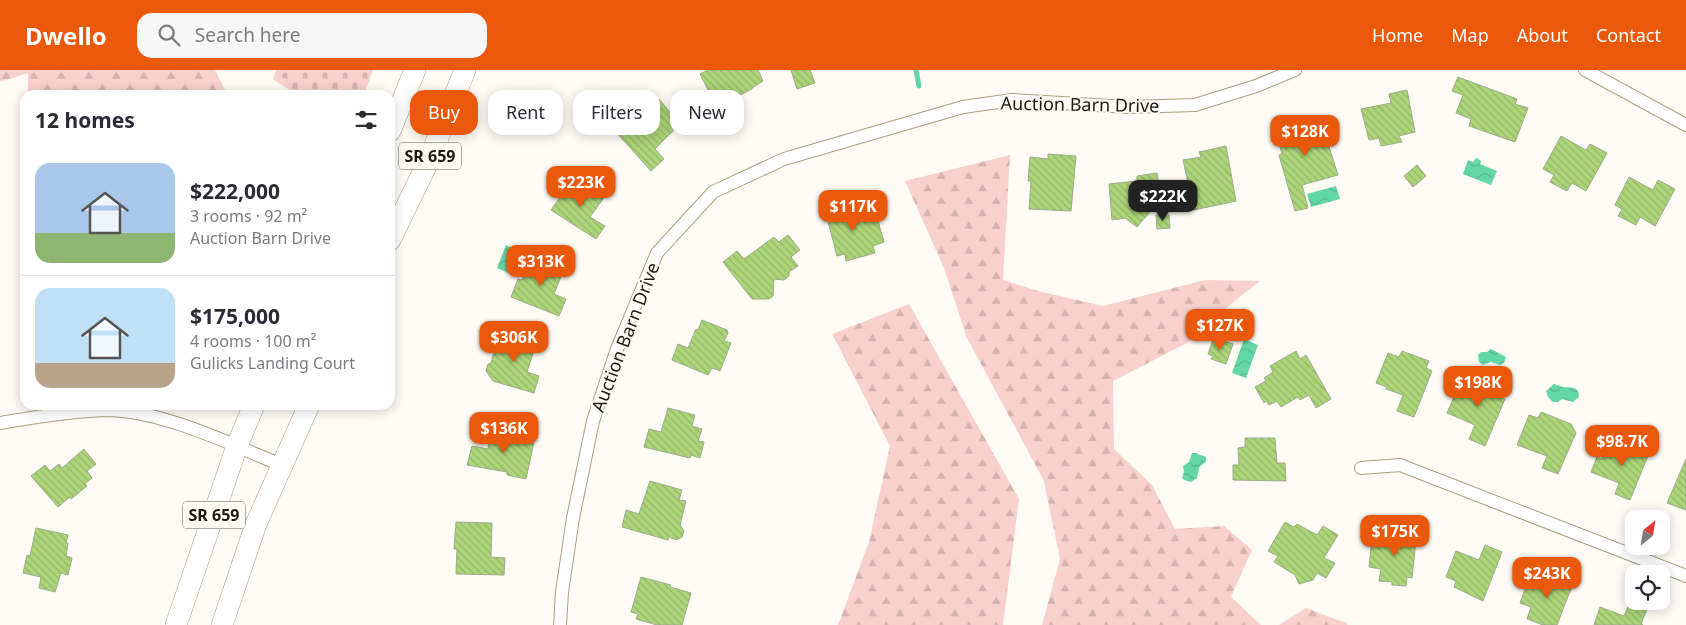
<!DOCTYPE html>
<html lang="en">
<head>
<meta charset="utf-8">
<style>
	body { margin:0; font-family:"Noto Sans",sans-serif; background:#f7f7f7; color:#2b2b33; height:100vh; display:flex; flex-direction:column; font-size:19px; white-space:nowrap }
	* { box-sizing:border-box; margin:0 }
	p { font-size:16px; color:#7c7c81 }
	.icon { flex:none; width:28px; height:28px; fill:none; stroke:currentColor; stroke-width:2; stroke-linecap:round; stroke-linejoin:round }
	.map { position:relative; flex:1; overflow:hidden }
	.sheet { position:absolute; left:20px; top:20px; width:375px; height:320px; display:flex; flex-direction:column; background:#fff; border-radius:15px; box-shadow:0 2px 12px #0003 }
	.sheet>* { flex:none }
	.banner { position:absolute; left:410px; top:20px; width:475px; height:45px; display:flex; gap:10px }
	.needle { width:32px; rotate:30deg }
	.buttons { position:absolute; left:1625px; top:440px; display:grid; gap:10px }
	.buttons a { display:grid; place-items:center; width:45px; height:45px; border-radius:10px; background:#fff; box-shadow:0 2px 12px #0003; font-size:25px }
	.price { position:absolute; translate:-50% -42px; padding:0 11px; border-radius:10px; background:#ea580c; color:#fff; font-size:16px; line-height:32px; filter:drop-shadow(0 1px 2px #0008) }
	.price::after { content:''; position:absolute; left:50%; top:30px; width:15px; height:11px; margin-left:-8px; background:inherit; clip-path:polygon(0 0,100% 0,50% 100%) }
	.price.selected { background:#222; color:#fff }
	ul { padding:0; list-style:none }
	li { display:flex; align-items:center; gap:15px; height:125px; padding:0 15px }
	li+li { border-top:1px solid #e1e1e2 }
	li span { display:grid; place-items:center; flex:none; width:140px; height:100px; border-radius:15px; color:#555 }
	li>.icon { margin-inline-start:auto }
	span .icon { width:60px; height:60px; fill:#fffc; stroke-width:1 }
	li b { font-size:21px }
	h2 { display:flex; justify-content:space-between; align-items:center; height:60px; padding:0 15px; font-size:21px }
	.pill { padding:0 18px; border-radius:15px; background:#fff; box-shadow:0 2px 12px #0003; font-size:18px; line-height:45px }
	.pill.selected { background:#ea580c; color:#fff }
	header { display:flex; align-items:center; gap:30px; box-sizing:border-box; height:70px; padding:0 25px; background:#ea580c; color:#fff }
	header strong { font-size:24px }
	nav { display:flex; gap:28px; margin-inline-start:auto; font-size:18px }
	.search { width:350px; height:45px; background:#f7f7f7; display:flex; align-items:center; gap:12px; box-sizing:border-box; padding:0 18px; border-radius:15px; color:#7c7c81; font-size:19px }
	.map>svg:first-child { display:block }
	.forest { fill:url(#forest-firs) }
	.cemetery { fill:url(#cemetery-stones) }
	.water { fill:url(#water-waves) }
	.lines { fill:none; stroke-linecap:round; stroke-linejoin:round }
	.stream { stroke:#64d7a6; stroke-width:5 }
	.building { fill:url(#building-back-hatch); stroke:#9cab8c }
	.street-casing { stroke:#a9a07e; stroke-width:14 }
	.primary-casing { stroke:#a9a07e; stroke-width:22 }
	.street { stroke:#fff; stroke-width:12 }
	.primary { stroke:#fff; stroke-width:21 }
	.labels { text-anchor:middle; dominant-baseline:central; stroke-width:4; stroke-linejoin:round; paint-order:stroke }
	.shield { fill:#fdfbf4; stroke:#615e52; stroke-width:1 }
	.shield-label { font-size:16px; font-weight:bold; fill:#1e1a0d }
	.street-label { font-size:18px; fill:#1e1a0d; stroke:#fdfbf4 }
</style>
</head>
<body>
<header>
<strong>Dwello</strong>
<div class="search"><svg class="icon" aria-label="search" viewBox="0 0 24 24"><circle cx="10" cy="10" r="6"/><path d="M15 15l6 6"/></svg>Search here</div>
<nav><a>Home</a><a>Map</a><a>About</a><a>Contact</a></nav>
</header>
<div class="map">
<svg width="1686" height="555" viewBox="0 0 1686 555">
	<defs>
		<pattern id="forest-firs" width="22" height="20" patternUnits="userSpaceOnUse" patternTransform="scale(1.25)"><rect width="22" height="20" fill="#f9d1cc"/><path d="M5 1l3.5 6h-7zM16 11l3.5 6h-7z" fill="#d5b3ae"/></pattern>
		<pattern id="cemetery-stones" width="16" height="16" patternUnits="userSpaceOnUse" patternTransform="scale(1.25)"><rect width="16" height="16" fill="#f9d1cc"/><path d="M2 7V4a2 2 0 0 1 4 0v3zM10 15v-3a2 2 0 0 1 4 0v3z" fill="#d5b3ae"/></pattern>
		<pattern id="water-waves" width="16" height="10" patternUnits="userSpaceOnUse" patternTransform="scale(1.25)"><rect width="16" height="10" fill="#64d7a6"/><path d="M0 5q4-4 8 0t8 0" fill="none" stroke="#56b88e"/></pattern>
		<pattern id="building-back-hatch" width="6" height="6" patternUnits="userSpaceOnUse" patternTransform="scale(1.25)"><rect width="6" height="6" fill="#acd579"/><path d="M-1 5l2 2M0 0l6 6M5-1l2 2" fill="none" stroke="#94b667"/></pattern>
	</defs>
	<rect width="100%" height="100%" fill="#fdfbf4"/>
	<path class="forest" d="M0 0H215L225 20 216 25H28V3L0 12Z
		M1010 85 1003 210 1038 221 1103 236 1205 210 1260 211 1231 234 1187 273 1113 311 1114 379 1152 415 1175 459 1224 456 1252 480 1231 527 1261 555H1042L1060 489 1044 411 967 268 944 198 905 111Z
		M909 234 1019 429 1003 555H838L869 472 890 376 832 264Z
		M1306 538 1346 553 1348 555H1279Z"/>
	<path class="cemetery" d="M276 0H373L364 25H297L273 9Z"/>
	<path class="water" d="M1476 88H1477L1481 91 1480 94 1497 101 1491 115 1463 104 1468 90 1473 92Z
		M1336 116 1340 129 1311 137 1307 124Z
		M506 175 518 181 508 203 497 198Z
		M1244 269 1258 275 1246 308 1232 303Z
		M1491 279 1506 287 1504 293 1500 295 1491 292 1483 295 1479 292 1478 285 1481 282H1487Z
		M1554 314C1557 315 1560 316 1563 317 1572 318 1579 316 1579 327L1573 332 1562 329 1558 332H1553L1548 327 1546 321Z
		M1192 383H1196C1199 385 1202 385 1206 387 1207 394 1202 393 1199 398L1197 408 1191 412 1184 410 1182 408 1184 402 1183 396 1189 392Z"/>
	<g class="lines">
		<path class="stream" d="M916 0 919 16"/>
	</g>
	<path class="building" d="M708 0H758L763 11 752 18V19L732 29 738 41 722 48 700 4Z
		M791 0H810L815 13 797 19Z
		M1458 7 1517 29 1515 34 1528 38 1515 72 1469 56 1471 49 1456 43 1463 25 1452 21Z
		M1407 20 1415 62 1399 66 1402 72 1381 76 1379 68 1369 70 1361 39 1391 33 1389 24Z
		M659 29 680 54 655 79 664 89 651 101 616 62 615 51 620 46 627 47 645 31 651 37Z
		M1319 46 1338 105 1302 115 1308 138 1295 141 1279 85 1282 84 1275 59Z
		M1561 66 1586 80 1590 74 1607 83 1586 121 1572 113 1567 121 1550 112 1554 105 1543 99Z
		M1226 76 1236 131 1194 140 1183 90 1201 87 1199 82Z
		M1048 84 1076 86 1071 141 1029 139 1031 111H1028L1030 87 1048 89Z
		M1417 95 1426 106 1413 117 1404 106Z
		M1157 103 1161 129 1137 157 1125 148 1112 150 1109 114 1137 111V106Z
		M1629 107 1653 120 1658 110 1675 119 1655 156 1640 147 1636 155 1618 146 1622 139 1615 135Z
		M582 111 605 126 590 147 605 156 596 169 551 140 560 127 563 129 572 115 577 119Z
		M841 131 845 147 875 140 884 172 873 176 875 183 846 191 845 184 837 186 824 136Z
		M1156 145H1169L1170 158 1157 159Z
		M788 165 800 180 791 187 798 196 789 202V206L784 210 774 209 773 226 769 229H752L723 192 737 181 744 189 774 167 779 172Z
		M536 188 564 199 554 224 566 229 559 246 511 227 518 209 522 210 528 196 532 198Z
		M702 250 727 260 728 263 724 271 731 273 720 301 712 298 708 305 672 290 678 274 688 278 696 259 698 260Z
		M505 261 537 271 527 302 539 306 534 323 493 311 486 301 488 294 491 293 497 270 502 271Z
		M1218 269 1233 274 1226 294 1211 289 1213 286 1208 284 1213 270 1217 272Z
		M1296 281 1300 289 1306 285 1331 329 1316 338 1309 325 1300 330 1298 327 1281 337 1277 331 1269 335 1266 331 1264 333 1255 317 1266 311 1264 308 1273 302 1270 296Z
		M1402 281 1429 291 1426 298 1432 301 1414 347 1397 341 1403 325 1386 319 1387 317 1376 313 1388 283 1399 287Z
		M1474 308 1502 320 1499 327 1505 329 1485 376 1469 369 1475 355 1447 343 1461 311 1471 315Z
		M668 338 695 345 692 356 702 359 698 371 704 372 700 388 691 385 690 388 644 377 649 359 661 362Z
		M1541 342 1571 354 1576 363 1558 404 1542 398 1547 386 1517 375 1529 345 1538 348Z
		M491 355 500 360 528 366 527 370 534 372 526 409 507 405V402L467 395 472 376 488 379Z
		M1245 368H1275L1277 393H1285L1286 411 1233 410V395H1239L1238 378 1245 377Z
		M1619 373 1633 380 1635 375 1650 381 1630 430 1615 424 1619 413 1591 402 1597 387 1602 389 1607 375 1617 379Z
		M84 379 96 394 87 401 92 408 85 414 87 416 71 429 70 427 58 437 31 406 45 395 50 401 59 394 62 398Z
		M1686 389V440L1667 433Z
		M650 411 682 420 679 430 686 431 680 455 684 461 682 467 676 470 669 467 668 470 622 457 626 440 639 444Z
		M456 452 492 453 491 487 505 488 504 505 456 504 457 479H454Z
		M1285 452 1294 457 1297 454 1317 465 1323 456 1338 465 1324 488 1335 493 1326 508 1317 503 1313 510 1299 514 1295 505 1274 492 1278 486 1268 481Z
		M36 458 68 465 66 473H68L66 486 72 488 68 505 61 503 55 522 39 518 41 507 23 503 27 485 30 486Z
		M1398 459 1417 461 1412 508 1407 507 1406 516 1392 515V512L1379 511 1381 499 1369 497 1372 468 1396 470Z
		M1485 475 1502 482 1483 531 1454 517 1456 511 1446 507 1456 481 1479 490Z
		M1557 504 1574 511 1557 555H1543L1527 549 1531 537 1520 533 1530 506 1552 515Z
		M641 507 671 515 670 517 691 523 682 555H657L636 549 638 544 631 542Z
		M1630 532 1647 539 1641 554 1643 555H1594L1600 537 1624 546Z"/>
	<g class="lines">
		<defs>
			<path id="street" d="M1585 0 1686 55
				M0 353C35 347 71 341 106 340 161 340 231 374 281 395
				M1361 398 1400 395 1686 506
				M560 555 562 522 573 448 593 351 617 279 657 183 713 122 784 89 963 37 1012 30 1128 37 1195 35 1256 16 1295 0"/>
			<path id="primary" d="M390 61 415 0
				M390 170 429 90 465 0
				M176 555 237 376 254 335
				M222 555 256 454 309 335"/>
		</defs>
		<use href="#street" class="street-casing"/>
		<use href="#primary" class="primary-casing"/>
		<use href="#street" class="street"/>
		<use href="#primary" class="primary"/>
	</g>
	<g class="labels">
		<g class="shield">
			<rect x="399" y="72.5" width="62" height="27" rx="4"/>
			<rect x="183" y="431.5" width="62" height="27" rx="4"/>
		</g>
		<g class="shield-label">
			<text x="430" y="86">SR 659</text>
			<text x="214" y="445">SR 659</text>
		</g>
		<g class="street-label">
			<text transform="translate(1080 34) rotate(1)">Auction Barn Drive</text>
			<text transform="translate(625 267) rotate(-69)">Auction Barn Drive</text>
		</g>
	</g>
</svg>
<div class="buttons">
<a><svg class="needle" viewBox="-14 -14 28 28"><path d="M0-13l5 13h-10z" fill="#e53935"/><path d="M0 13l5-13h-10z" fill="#7c7c81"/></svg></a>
<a><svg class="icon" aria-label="locate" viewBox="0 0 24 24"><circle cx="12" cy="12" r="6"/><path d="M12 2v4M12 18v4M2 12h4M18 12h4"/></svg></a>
</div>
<b class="price" style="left:1305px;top:87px">$128K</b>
<b class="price" style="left:581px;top:138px">$223K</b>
<b class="price selected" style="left:1163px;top:152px">$222K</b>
<b class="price" style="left:853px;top:162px">$117K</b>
<b class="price" style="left:541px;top:217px">$313K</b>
<b class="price" style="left:1220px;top:281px">$127K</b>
<b class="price" style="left:514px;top:293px">$306K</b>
<b class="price" style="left:1478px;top:338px">$198K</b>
<b class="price" style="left:504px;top:384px">$136K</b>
<b class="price" style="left:1622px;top:397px">$98.7K</b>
<b class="price" style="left:1395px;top:487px">$175K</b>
<b class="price" style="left:1547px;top:529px">$243K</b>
<div class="banner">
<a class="pill selected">Buy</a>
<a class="pill">Rent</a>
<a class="pill">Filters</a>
<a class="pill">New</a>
</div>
<section class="sheet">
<h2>12 homes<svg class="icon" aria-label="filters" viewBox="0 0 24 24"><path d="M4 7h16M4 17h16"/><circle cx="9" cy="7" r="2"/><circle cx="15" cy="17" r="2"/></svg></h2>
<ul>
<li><span style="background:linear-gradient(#a9c7e8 70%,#8fb573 0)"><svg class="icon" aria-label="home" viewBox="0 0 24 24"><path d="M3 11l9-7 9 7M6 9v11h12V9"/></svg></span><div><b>$222,000</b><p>3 rooms · 92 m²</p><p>Auction Barn Drive</p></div></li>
<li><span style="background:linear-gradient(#bfe0f5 75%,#b9a48a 0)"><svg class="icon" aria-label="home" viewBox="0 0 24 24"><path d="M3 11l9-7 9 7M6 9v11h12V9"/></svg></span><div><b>$175,000</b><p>4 rooms · 100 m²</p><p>Gulicks Landing Court</p></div></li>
</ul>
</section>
</div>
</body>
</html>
